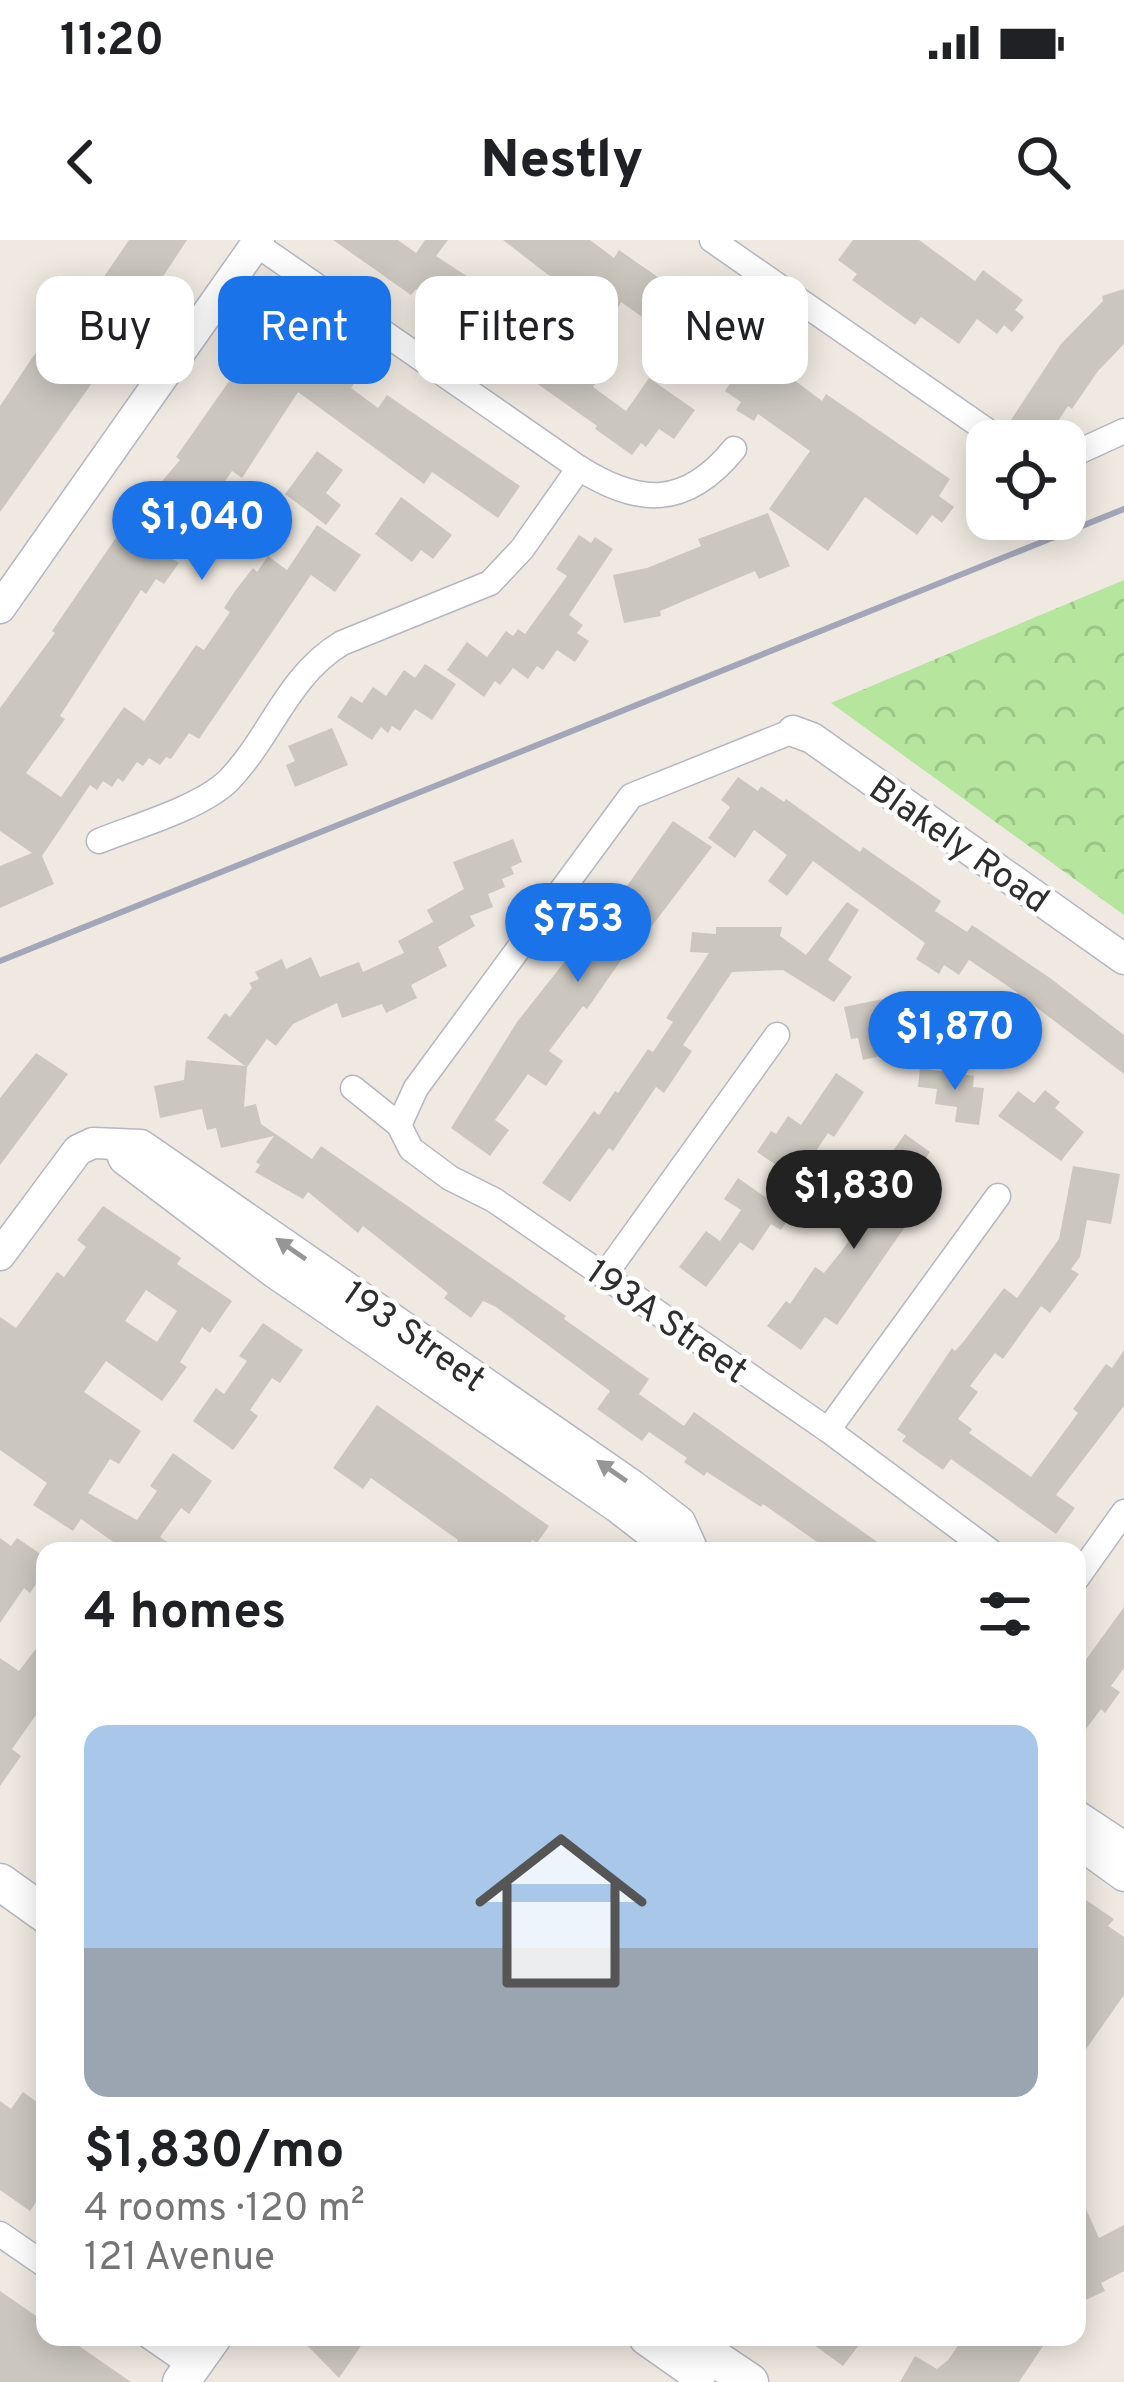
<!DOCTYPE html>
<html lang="en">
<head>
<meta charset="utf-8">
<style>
	:root { --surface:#fff; --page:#f6f6f6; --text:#202124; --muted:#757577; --line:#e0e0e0; --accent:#1a73e8 }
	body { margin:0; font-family:Overpass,sans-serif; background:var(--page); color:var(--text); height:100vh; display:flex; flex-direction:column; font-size:45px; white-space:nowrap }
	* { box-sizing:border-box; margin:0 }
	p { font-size:39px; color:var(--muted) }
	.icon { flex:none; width:66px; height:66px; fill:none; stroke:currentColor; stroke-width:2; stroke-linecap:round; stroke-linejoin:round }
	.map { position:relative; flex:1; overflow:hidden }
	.side { position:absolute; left:36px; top:1302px; width:1050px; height:804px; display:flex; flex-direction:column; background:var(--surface); border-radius:24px; box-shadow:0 6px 30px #0003 }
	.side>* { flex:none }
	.hud { position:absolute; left:36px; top:36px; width:1053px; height:108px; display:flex; gap:24px }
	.buttons { position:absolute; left:966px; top:180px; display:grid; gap:24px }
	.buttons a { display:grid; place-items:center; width:120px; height:120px; border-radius:24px; background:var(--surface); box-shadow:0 6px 30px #0003; font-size:60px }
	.price { position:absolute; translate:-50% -102px; padding:0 27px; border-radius:42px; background:var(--accent); color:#fff; font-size:39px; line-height:78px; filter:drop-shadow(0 3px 6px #0008) }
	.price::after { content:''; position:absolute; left:50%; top:72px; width:36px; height:27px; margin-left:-18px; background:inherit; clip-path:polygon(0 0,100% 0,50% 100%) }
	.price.current { background:#222; color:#fff }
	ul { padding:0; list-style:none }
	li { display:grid; align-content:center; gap:24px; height:636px; padding:0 48px }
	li+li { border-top:3px solid var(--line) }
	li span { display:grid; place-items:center; height:372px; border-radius:24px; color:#555 }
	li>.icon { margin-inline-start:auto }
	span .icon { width:216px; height:216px; fill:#fffc; stroke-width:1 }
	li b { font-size:51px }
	h2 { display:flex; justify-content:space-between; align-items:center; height:144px; padding:0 48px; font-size:51px }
	.chip { padding:0 42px; border-radius:24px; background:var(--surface); box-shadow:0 6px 30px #0003; font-size:42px; line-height:108px }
	.chip.current { background:var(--accent); color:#fff }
	.status { display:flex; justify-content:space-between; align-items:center; height:84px; padding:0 60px; background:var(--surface); direction:ltr }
	.status svg { height:33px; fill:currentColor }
	header { display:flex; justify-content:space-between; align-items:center; height:156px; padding:0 48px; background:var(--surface); font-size:54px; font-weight:800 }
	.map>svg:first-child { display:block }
	.forest { fill:url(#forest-crowns) }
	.building { fill:#cbc7bf; fill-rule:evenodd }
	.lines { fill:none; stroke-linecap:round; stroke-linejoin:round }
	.minor-casing { stroke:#b4b7c1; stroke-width:27 }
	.tertiary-casing { stroke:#b4b7c1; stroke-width:33 }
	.secondary-casing { stroke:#b4b7c1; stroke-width:39 }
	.minor { stroke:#fff; stroke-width:24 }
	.tertiary { stroke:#fff; stroke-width:30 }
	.secondary { stroke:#fff; stroke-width:36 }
	.rail { stroke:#a3a6b8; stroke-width:6 }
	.oneway { fill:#969696 }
	.labels { text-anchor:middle; stroke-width:9; stroke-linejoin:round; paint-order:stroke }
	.street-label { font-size:36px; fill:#2e2e2e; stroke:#fff }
</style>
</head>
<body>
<div class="status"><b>11:20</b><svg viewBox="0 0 49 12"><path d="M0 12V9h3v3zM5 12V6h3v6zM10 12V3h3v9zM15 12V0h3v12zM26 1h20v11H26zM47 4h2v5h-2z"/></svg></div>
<header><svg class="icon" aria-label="back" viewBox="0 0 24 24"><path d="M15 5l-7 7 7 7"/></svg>Nestly<svg class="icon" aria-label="search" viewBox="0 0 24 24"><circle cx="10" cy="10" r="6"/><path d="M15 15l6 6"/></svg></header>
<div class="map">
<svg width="1124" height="2142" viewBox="0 0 1124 2142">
	<defs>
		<pattern id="forest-crowns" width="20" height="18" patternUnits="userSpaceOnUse" patternTransform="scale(3)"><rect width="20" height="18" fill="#b6e59e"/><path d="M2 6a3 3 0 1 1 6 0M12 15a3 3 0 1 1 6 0" fill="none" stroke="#9dc588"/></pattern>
	</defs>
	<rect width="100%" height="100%" fill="#efe9e1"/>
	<!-- forest -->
	<polygon class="forest" points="1124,340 1124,675 831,463"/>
	<!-- building -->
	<g class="building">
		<polygon points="129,0 187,0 102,129 0,272 0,166 32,118 56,89 59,91 90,47 95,50"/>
		<polygon points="333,0 398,0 416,13 425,0 448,0 436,16 468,37 464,42 508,71 511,66 585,118 579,126 598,140 593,147 626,171 649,138 695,170 674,199 659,189 646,207 641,203 632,215 595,189 597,186 484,106 489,98 416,49 411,55"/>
		<polygon points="503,0 590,0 614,18 619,10 745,98 738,109 762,126 770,115 794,132 790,137 822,161 826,154 950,239 939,256 954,267 942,283 932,275 917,295 865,257 828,311 769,269 810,211 758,174 754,181 736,170 741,162 725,151 733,139 664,89 662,91 621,62 617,69 576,42 569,51"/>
		<polygon points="853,0 919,0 975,41 983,30 1023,60 1015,70 1024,77 1012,92 1004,85 997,94 977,79 959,104 921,77 915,85 852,40 857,34 838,20"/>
		<polygon points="1124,49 1124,104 1098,131 1072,169 1068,166 1048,196 1042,192 1036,201 1009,183 1061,104 1103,61 1102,56"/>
		<polygon points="279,70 360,135 351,148 378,168 387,155 520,246 498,278 432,232 424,244 298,152 242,238 232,231 204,271 195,264 161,311 179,323 164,344 156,339 146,354 141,350 60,476 65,479 26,533 61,557 124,467 144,481 196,405 204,410 230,372 224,368 235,351 253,328 257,332 268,316 287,330 317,285 361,315 335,352 311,335 199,499 189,493 171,519 166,517 160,525 149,518 143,526 137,522 123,542 118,538 112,547 103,541 97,550 90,545 42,616 54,644 0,668 0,626 32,613 0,591 0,468 55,393 52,391 124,286 180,220 176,217"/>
		<polygon points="317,211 343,230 326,253 341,265 326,285 285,254"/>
		<polygon points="401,257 452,295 433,319 421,310 412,322 375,294"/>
		<polygon points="768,273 790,326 759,339 755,331 660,371 661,376 624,383 613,335 647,328 701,306 698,299"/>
		<polygon points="579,295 591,303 595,297 613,309 569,375 583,385 577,393 589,401 575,422 557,410 543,430 537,426 528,439 513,428 500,445 495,441 484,457 447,430 467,402 487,417 506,391 513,396 518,389 525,394 567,336 556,329"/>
		<polygon points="425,424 456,444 432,480 415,469 400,491 392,486 388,493 381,487 372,500 337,477 351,456 362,463 373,447 386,456 404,430 415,438"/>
		<polygon points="332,488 348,525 295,547 286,525 295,521 288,506"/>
		<polygon points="738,537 758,551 761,546 784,562 786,559 860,612 863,607 941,661 935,671 967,692 972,685 1050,738 1124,795 1124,834 1032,764 1028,769 1014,758 1018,753 969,720 959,735 944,725 939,734 916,719 925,703 813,621 787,656 768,641 787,615 754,590 735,618 708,598 730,567 721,560"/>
		<polygon points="673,581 712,607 642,699 638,696 587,769 583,766 549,811 563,821 546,846 528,834 495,880 509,890 490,916 451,888 517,782 600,677 603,680"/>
		<polygon points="513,599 522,622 511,627 514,634 502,639 505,647 488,654 493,667 470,676 475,686 438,707 447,726 411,745 417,758 386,773 382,764 342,778 337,763 293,784 276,806 267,799 247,827 244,867 256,864 261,884 312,919 321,906 566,1076 564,1079 649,1139 639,1154 684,1186 694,1172 890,1311 830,1311 763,1264 761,1267 707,1232 704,1236 684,1222 687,1218 649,1192 642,1201 597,1169 610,1151 496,1067 483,1061 471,1078 444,1058 448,1053 363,986 358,993 308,952 303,959 255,932 260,925 256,922 274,896 221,908 216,888 207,890 202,869 160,878 154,846 184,840 186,820 245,826 207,798 225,773 230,777 252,748 249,743 259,739 255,732 282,719 286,729 311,717 320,737 359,722 363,732 404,713 398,701 433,682 427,670 464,649 453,622"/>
		<polygon points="847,662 859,670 828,720 852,737 834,762 783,730 732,732 683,805 692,811 664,853 656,847 613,911 609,908 570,962 542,943 594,871 599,875 615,851 618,853 648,809 653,812 673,782 666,778 709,713 690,712 692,692 716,694 716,687 782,687 780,696 806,715"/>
		<polygon points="883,759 894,813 863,820 858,798 851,799 844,767"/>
		<polygon points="36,813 68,834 0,925 0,858"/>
		<polygon points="920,828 974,836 973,847 984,848 979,885 955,882 957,867 935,864 937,849 918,847"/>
		<polygon points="836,833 864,852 834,897 828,893 808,923 798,917 788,933 757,912 771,891 776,894 788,876 801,885"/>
		<polygon points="1045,850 1060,862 1055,868 1084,892 1061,921 998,876 1018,851 1034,863"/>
		<polygon points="905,894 930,912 890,968 909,981 837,1085 825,1077 801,1110 767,1086 786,1061 790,1064 815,1027 824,1033 840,1013 864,981 855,975 874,948 869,944"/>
		<polygon points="1073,926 1120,934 1111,984 1087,980 1080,1017 1071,1029 1079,1034 1050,1073 1041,1066 1003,1119 995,1113 970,1146 978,1152 958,1179 972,1189 969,1193 1031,1237 1078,1173 1073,1169 1106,1124 1112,1128 1124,1110 1124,1166 1056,1255 1075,1268 1056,1294 951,1219 943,1230 902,1201 906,1196 897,1190 952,1108 955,1111 964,1101 1004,1048 1017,1058 1059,999"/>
		<polygon points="738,938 791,975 781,990 771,984 753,1011 740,1002 706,1047 679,1027 706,991 720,1001 741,970 724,959"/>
		<path d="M103,966L181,1018L177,1024L232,1061L210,1093L202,1087L180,1122L187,1127L162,1161L106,1121L84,1152L141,1191L119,1224L110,1219L88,1253L137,1280L157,1251L150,1246L173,1213L212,1241L189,1274L181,1268L160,1297L180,1311H126L81,1279L73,1291L33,1265L47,1243L0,1210V1077L16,1088L57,1032L64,1037L86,1007L77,1000ZM146,1050L177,1071L157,1102L125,1081Z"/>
		<polygon points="263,1083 303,1110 280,1143 272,1138 250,1170 258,1176 233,1210 193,1181 216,1148 224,1154 247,1121 239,1116"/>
		<polygon points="377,1165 549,1286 537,1303 532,1300 525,1311 451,1311 458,1300 371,1238 363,1249 333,1228"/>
		<polygon points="0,1298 11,1306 17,1298 45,1317 45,1331 30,1353 24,1348 0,1383"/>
		<polygon points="1124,1367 1124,1428 1111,1446 1120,1452 1105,1473 1101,1469 1077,1501 1077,1432"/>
		<polygon points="45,1397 45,1462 12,1509 21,1516 0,1546 0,1418 19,1431"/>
		<polygon points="1077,1654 1114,1679 1108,1686 1124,1697 1124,1755 1077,1822"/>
		<polygon points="23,1852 45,1868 45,1949 30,1971 0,1950 0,1861 11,1869"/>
		<polygon points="1077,1949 1099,1998 1124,1985 1124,2031 1101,2043 1105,2051 1077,2064"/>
		<polygon points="0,2051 45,2082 45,2097 66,2097 131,2142 0,2142"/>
		<polygon points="299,2097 367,2097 339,2138"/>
		<polygon points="803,2097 865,2097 843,2126"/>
		<polygon points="964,2097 1036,2097 1045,2103 1019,2142 900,2142 915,2116 937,2129 948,2120"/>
	</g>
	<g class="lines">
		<!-- minor casing -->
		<g class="minor-casing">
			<g id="minor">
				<polyline points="712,0 1002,201"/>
				<polyline points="256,4 579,228"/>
				<polyline points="1065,218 1124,191"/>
				<path d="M99,601C136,586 200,568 228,541C271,497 287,436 342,403L490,343L522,309L579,228C639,266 686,268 734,209"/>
				<polyline points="353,848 399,885 411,909 450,938 494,960 828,1190 990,1311"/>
				<polyline points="399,885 416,848 631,556 793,491"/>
				<polyline points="604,1036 777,795"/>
				<polyline points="828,1190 998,956"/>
				<polyline points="1077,1338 1124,1272"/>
				<polyline points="0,1994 45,2025"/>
				<polyline points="150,2097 192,2126"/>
			</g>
		</g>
		<!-- tertiary casing -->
		<g class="tertiary-casing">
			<g id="tertiary">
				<polyline points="0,368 259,0"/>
				<polyline points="793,491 812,498 1124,719"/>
				<polyline points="118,905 124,919 275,1033 617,1267 666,1305 691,1311"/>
				<polyline points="0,1015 78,910 93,903 141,905 632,1245 680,1282 693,1311"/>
				<polyline points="1077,1576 1124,1607"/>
				<polyline points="1077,1602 1124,1636"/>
			</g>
		</g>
		<!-- secondary casing -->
		<g class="secondary-casing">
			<g id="secondary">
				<polyline points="0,1642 45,1674"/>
				<polyline points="647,2097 698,2133"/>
				<polyline points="683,2097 750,2142"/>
				<polyline points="181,2142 213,2097"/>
			</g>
		</g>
		<!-- minor -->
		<use href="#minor" class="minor"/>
		<!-- tertiary -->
		<use href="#tertiary" class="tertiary"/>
		<!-- secondary -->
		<use href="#secondary" class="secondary"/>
		<!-- rail -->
		<polyline class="rail" points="0,721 1124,269"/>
	</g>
	<!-- one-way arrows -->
	<defs><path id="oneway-solid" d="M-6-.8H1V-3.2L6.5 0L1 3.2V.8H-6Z" transform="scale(3)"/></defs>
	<g class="oneway">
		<use href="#oneway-solid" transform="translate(291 1009) rotate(-145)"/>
		<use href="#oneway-solid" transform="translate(612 1231) rotate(-145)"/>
	</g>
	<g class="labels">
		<!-- street labels -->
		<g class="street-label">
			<text transform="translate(960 603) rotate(35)" y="13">Blakely Road</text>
			<text transform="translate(668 1080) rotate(35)" y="13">193A Street</text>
			<text transform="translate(415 1095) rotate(35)" y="13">193 Street</text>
		</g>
	</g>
</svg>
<div class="buttons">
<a><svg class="icon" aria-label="locate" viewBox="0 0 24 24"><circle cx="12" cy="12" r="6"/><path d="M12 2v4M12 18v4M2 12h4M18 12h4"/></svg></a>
</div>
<b class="price" style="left:202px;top:343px">$1,040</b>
<b class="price" style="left:578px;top:745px">$753</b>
<b class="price" style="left:955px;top:853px">$1,870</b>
<b class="price current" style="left:854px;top:1012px">$1,830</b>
<div class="hud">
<a class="chip">Buy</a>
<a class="chip current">Rent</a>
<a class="chip">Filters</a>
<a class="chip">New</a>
</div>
<section class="side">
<h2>4 homes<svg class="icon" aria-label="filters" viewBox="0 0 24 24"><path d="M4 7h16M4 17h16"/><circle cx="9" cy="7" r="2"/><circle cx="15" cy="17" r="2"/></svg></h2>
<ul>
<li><span style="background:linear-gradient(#a9c7e8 60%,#9aa5b1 0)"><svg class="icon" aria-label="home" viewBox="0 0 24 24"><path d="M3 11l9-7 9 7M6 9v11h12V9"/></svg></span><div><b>$1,830/mo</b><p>4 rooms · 120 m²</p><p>121 Avenue</p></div></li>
</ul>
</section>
</div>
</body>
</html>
